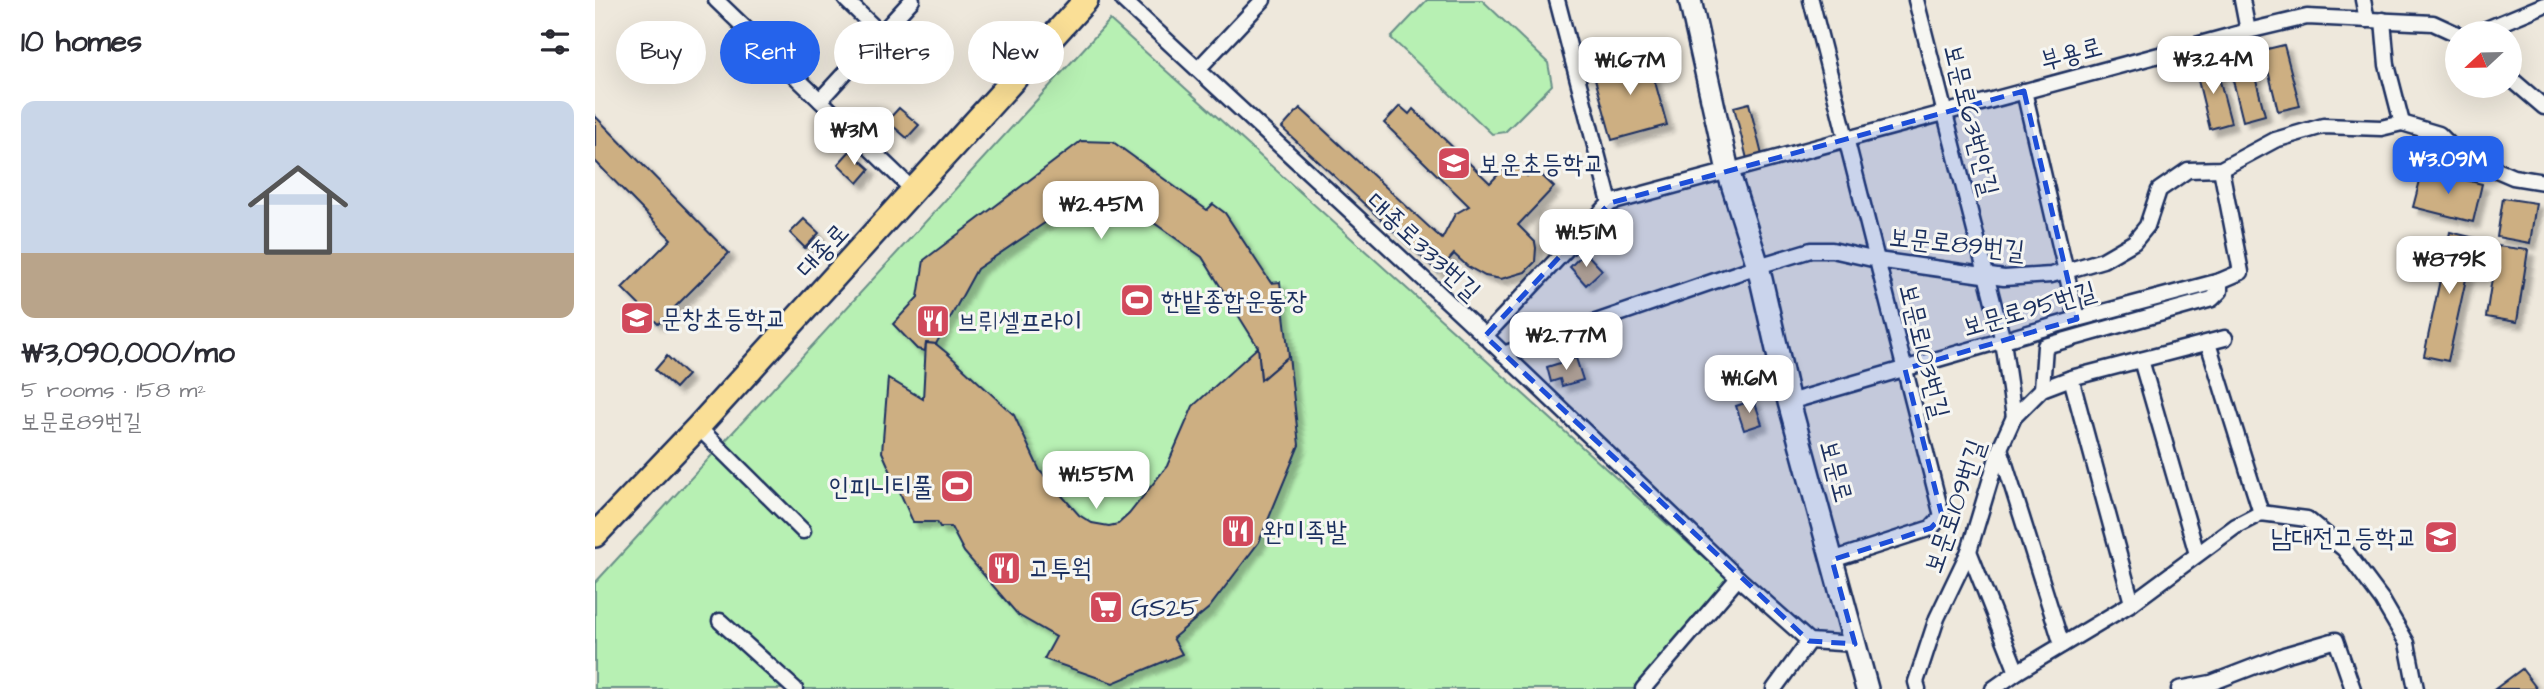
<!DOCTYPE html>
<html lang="en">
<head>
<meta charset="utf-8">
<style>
	:root { --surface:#fff; --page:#f2f2f3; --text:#2b2b33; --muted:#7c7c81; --line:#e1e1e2; --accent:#2563eb }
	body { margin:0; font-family:"Architects Daughter","Poor Story",sans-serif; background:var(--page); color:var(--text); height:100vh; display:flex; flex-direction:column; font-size:26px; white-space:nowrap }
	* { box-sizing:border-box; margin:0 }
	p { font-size:23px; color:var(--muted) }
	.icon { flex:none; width:38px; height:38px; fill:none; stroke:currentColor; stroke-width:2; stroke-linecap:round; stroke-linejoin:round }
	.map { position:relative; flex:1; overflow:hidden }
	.drawer { display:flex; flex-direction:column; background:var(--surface); width:595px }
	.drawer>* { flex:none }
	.hud { position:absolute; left:21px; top:21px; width:665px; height:63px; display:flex; gap:14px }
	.needle { width:46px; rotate:248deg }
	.tools { position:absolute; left:1850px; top:21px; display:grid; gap:14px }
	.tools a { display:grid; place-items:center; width:77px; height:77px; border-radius:50%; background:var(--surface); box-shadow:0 7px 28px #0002; font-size:35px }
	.price { position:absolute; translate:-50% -60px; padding:0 16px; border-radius:14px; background:#fff; color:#222; font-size:23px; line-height:46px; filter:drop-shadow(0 2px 4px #0008) }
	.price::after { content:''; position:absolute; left:50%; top:42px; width:21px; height:16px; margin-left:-10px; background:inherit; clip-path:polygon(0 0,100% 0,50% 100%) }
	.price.selected { background:var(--accent); color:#fff }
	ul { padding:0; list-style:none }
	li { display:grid; align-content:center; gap:14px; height:371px; padding:0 21px }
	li+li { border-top:2px solid var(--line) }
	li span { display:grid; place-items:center; height:217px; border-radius:14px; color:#555 }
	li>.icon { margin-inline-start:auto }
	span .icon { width:126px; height:126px; fill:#fffc; stroke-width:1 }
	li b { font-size:30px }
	h2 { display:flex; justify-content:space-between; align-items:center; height:84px; padding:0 21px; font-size:30px }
	.chip { padding:0 24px; border-radius:32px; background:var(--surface); box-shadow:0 7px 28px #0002; font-size:24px; line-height:63px }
	.chip.selected { background:var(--accent); color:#fff }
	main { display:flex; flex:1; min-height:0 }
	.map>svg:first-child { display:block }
	.green { fill:#b7f0b3; stroke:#699088; stroke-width:2 }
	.building { fill:#cdaf82; stroke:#1b2f5e; stroke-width:2; filter:url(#shadow) }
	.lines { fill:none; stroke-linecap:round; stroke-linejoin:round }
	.minor-casing { stroke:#1b2f5e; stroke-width:19 }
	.secondary-casing { stroke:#1b2f5e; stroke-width:26 }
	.primary-casing { stroke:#1b2f5e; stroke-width:28 }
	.minor { stroke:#f6f6f2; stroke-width:14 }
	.secondary { stroke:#f6f6f2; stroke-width:21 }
	.primary { stroke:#fadf96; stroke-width:23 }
	.marked { fill:#1d4ed8; fill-opacity:0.2; stroke:#1d4ed8; stroke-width:5; stroke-dasharray:14 9; stroke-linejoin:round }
	.labels { text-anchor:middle; stroke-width:6; stroke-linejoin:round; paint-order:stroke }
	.street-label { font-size:26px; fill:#1b2f5e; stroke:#f6f6f2 }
	.poi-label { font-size:26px; fill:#1b2f5e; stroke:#f6f6f2; text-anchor:start }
</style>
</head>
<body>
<main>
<section class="drawer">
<h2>10 homes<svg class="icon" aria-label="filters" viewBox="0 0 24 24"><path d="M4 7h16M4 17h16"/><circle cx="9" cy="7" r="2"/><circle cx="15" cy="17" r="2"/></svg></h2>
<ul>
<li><span style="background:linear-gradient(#c9d6e8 70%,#b9a48a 0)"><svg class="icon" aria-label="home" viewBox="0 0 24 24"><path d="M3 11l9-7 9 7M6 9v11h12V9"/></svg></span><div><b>₩3,090,000/mo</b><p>5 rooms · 158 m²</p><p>보문로89번길</p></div></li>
</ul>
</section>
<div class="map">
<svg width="1949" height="689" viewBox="0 0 1949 689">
	<defs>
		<filter id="shadow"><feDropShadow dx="6" dy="6" stdDeviation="2" flood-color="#0004"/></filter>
	</defs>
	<rect width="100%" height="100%" fill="#eee8dc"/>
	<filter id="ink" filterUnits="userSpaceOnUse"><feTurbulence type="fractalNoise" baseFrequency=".0143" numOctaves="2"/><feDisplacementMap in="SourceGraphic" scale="14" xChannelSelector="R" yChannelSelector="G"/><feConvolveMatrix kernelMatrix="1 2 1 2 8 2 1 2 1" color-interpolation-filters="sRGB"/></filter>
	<g filter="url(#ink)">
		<!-- green -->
		<g class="green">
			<polygon points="832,0 887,0 953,63 957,85 910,132 897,134 796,38"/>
			<polygon points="515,20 1134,580 1040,689 0,689 0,583"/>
		</g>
		<!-- building -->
		<g class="building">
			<polygon points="1689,45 1705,106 1683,111 1668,50"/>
			<polygon points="1052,53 1072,125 1017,140 997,68"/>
			<polygon points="1654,54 1670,115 1648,121 1633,60"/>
			<polygon points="1620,62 1636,123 1615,129 1600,68"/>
			<polygon points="1154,103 1167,155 1152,159 1139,107"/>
			<polygon points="805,106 814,114 818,109 895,183 916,161 932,176 939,168 959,187 923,225 940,242 941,248 940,262 930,272 906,279 890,276 872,266 859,254 843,272 687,128 705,108 847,239 860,214 874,206 789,123"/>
			<polygon points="304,108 324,125 312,138 292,121"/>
			<polygon points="0,116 134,253 63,324 27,288 76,239 0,161"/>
			<polygon points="486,141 518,142 612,210 618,204 630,213 676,283 685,282 694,356 666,380 663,347 607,257 545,213 460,216 382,269 341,344 331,343 330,351 322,349 298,324 323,297 329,260"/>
			<polygon points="255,151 275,169 263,183 243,164"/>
			<polygon points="1828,169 1887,184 1878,222 1818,207"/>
			<polygon points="1908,198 1941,203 1935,243 1902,237"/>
			<polygon points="209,219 224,233 210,248 195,233"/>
			<polygon points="1855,232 1880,238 1853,361 1829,356"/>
			<polygon points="1902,246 1933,250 1922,322 1891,317"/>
			<polygon points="990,252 1007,270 991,285 975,267"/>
			<polygon points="331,343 341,344 352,353 419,415 445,471 484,515 497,523 514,526 523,524 534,514 572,466 598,406 663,347 666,380 694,356 704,445 664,542 614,608 578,638 587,654 518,683 449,659 461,637 423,615 369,552 356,527 345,527 342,522 318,522 287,452 293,378 328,399"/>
			<polygon points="72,356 92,375 80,388 60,370"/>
			<polygon points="981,358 988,380 967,386 965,379 956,382 952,367"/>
			<polygon points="1148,364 1156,389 1138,394 1131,370"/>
			<polygon points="1159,400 1167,424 1149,430 1141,406"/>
			<polygon points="1927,669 1942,689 1900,689"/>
		</g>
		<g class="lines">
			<!-- minor casing -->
			<g class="minor-casing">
				<g id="minor">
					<polyline points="121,0 319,191"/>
					<polyline points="251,0 286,34"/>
					<polyline points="528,0 890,336 1143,578 1214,641 1260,644"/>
					<polyline points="1216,0 1347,516 1336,528 1237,560"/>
					<polyline points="1321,0 1408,341 1419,417"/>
					<polyline points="1647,0 1653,31"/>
					<polyline points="1768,0 1772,20"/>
					<polyline points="1788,20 1792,65 1807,123"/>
					<polyline points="1882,33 1949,5"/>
					<polyline points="603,69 668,0"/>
					<polyline points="1914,77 1949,107"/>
					<polyline points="1429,91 1482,319"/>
					<polyline points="225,100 317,0"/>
					<polyline points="1015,203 1653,31 1712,17 1838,23 1862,34"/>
					<polyline points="890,336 1015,203 962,0"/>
					<polyline points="1613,343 1666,513"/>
					<polyline points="908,354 1163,266 1216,250 1237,250 1282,260 1409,278 1456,275 1471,271 1508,260 1539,242 1552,226 1564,190 1593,170 1626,169 1680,140 1728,126 1786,128 1807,123 1844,134 1860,150 1883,162 1918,177 1949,182"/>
					<polyline points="1546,360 1602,554"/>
					<polyline points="1476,378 1537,603"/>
					<polyline points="1447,389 1450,346 1617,299 1625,291 1625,281"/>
					<polyline points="1194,402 1482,319 1625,281 1646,272 1626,169"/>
					<polyline points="103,427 208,531"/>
					<polyline points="1405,448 1467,645"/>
					<polyline points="1374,551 1422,672"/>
					<polyline points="125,621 200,689"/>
					<polyline points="1048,689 1143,578"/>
					<polyline points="1179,689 1214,641"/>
					<polyline points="1323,689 1321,682 1342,618 1374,551 1405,448 1419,417 1447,389 1476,378 1630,338"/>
					<polyline points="1398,689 1422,672 1537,603 1641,526 1666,513 1712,519 1749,549 1787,600 1812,643 1821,689"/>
					<polyline points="1584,689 1616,683 1689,655 1741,640 1758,689"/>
				</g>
			</g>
			<!-- secondary casing -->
			<g class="secondary-casing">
				<polyline id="secondary" points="1095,0 1133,171 1163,266 1194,402 1272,689"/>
			</g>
			<!-- primary casing -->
			<g class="primary-casing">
				<polyline id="primary" points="0,535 103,427 491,0"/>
			</g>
			<!-- minor -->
			<use href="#minor" class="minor"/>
			<!-- secondary -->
			<use href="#secondary" class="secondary"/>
			<!-- primary -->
			<use href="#primary" class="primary"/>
		</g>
	</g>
	<!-- marked area -->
	<path class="marked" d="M1429,91L1482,319L1310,369L1347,516L1336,528L1237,560L1260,644L1214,641L890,336L1015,203Z"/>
	<!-- icons -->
	<defs>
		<g id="school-square" transform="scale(1.75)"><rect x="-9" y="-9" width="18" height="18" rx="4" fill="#d1495b" stroke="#f6f6f2"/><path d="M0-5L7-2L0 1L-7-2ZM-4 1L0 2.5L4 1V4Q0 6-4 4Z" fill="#fff"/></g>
		<g id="stadium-square" transform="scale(1.75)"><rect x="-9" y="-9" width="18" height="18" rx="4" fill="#d1495b" stroke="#f6f6f2"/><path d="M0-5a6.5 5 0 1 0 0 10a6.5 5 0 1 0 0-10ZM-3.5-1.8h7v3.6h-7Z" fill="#fff"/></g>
		<g id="restaurant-square" transform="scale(1.75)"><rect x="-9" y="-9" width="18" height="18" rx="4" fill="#d1495b" stroke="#f6f6f2"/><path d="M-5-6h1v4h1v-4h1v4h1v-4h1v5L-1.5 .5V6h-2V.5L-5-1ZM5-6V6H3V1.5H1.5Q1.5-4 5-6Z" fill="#fff"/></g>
		<g id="supermarket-square" transform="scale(1.75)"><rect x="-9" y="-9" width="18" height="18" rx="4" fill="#d1495b" stroke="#f6f6f2"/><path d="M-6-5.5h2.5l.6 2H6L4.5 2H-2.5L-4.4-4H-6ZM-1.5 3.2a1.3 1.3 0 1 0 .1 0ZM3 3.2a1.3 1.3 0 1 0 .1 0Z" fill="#fff"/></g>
	</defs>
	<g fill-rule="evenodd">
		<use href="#school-square" x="859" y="163"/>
		<use href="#stadium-square" x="542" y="300"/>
		<use href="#school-square" x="42" y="318"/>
		<use href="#restaurant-square" x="338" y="321"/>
		<use href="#stadium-square" x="362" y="486"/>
		<use href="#restaurant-square" x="643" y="531"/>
		<use href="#school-square" x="1846" y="537"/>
		<use href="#restaurant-square" x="409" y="568"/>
		<use href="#supermarket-square" x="511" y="607"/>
	</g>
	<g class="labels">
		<!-- street labels -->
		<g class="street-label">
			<text transform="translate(1476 53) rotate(-15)" y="9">부용로</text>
			<text transform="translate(1377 120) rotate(76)" y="9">보문로63번안길</text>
			<text transform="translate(1362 243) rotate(6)" y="9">보문로89번길</text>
			<text transform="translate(829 246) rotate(43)" y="9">대종로333번길</text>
			<text transform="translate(227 250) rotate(-47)" y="9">대종로</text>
			<text transform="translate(1434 308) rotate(-16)" y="9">보문로95번길</text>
			<text transform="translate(1330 351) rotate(76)" y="9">보문로103번길</text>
			<text transform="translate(1242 471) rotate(75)" y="9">보문로</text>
			<text transform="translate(1359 506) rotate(-71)" y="9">보문로109번길</text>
		</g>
		<!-- poi labels -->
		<g class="poi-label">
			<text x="884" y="172">보운초등학교</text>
			<text x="566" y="309">한밭종합운동장</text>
			<text x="66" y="327">문창초등학교</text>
			<text x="362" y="330">브뤼셀프라이</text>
			<text x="338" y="495" text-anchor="end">인피니티풀</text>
			<text x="668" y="540">완미족발</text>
			<text x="1822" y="546" text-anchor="end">남대전고등학교</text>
			<text x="434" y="577">고투웍</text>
			<text x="536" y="616">GS25</text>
		</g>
	</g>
</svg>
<div class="tools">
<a><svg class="needle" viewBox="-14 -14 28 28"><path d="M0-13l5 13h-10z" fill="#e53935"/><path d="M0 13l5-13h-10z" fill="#7c7c81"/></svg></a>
</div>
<b class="price" style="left:1618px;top:96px">₩3.24M</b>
<b class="price" style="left:1035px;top:97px">₩1.67M</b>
<b class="price" style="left:259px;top:167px">₩3M</b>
<b class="price selected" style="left:1853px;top:196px">₩3.09M</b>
<b class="price" style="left:506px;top:241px">₩2.45M</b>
<b class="price" style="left:991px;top:269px">₩1.51M</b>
<b class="price" style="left:1854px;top:296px">₩879K</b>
<b class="price" style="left:971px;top:372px">₩2.77M</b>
<b class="price" style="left:1154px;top:415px">₩1.6M</b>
<b class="price" style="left:501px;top:511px">₩1.55M</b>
<div class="hud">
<a class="chip">Buy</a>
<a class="chip selected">Rent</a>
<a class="chip">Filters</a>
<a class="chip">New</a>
</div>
</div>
</main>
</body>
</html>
